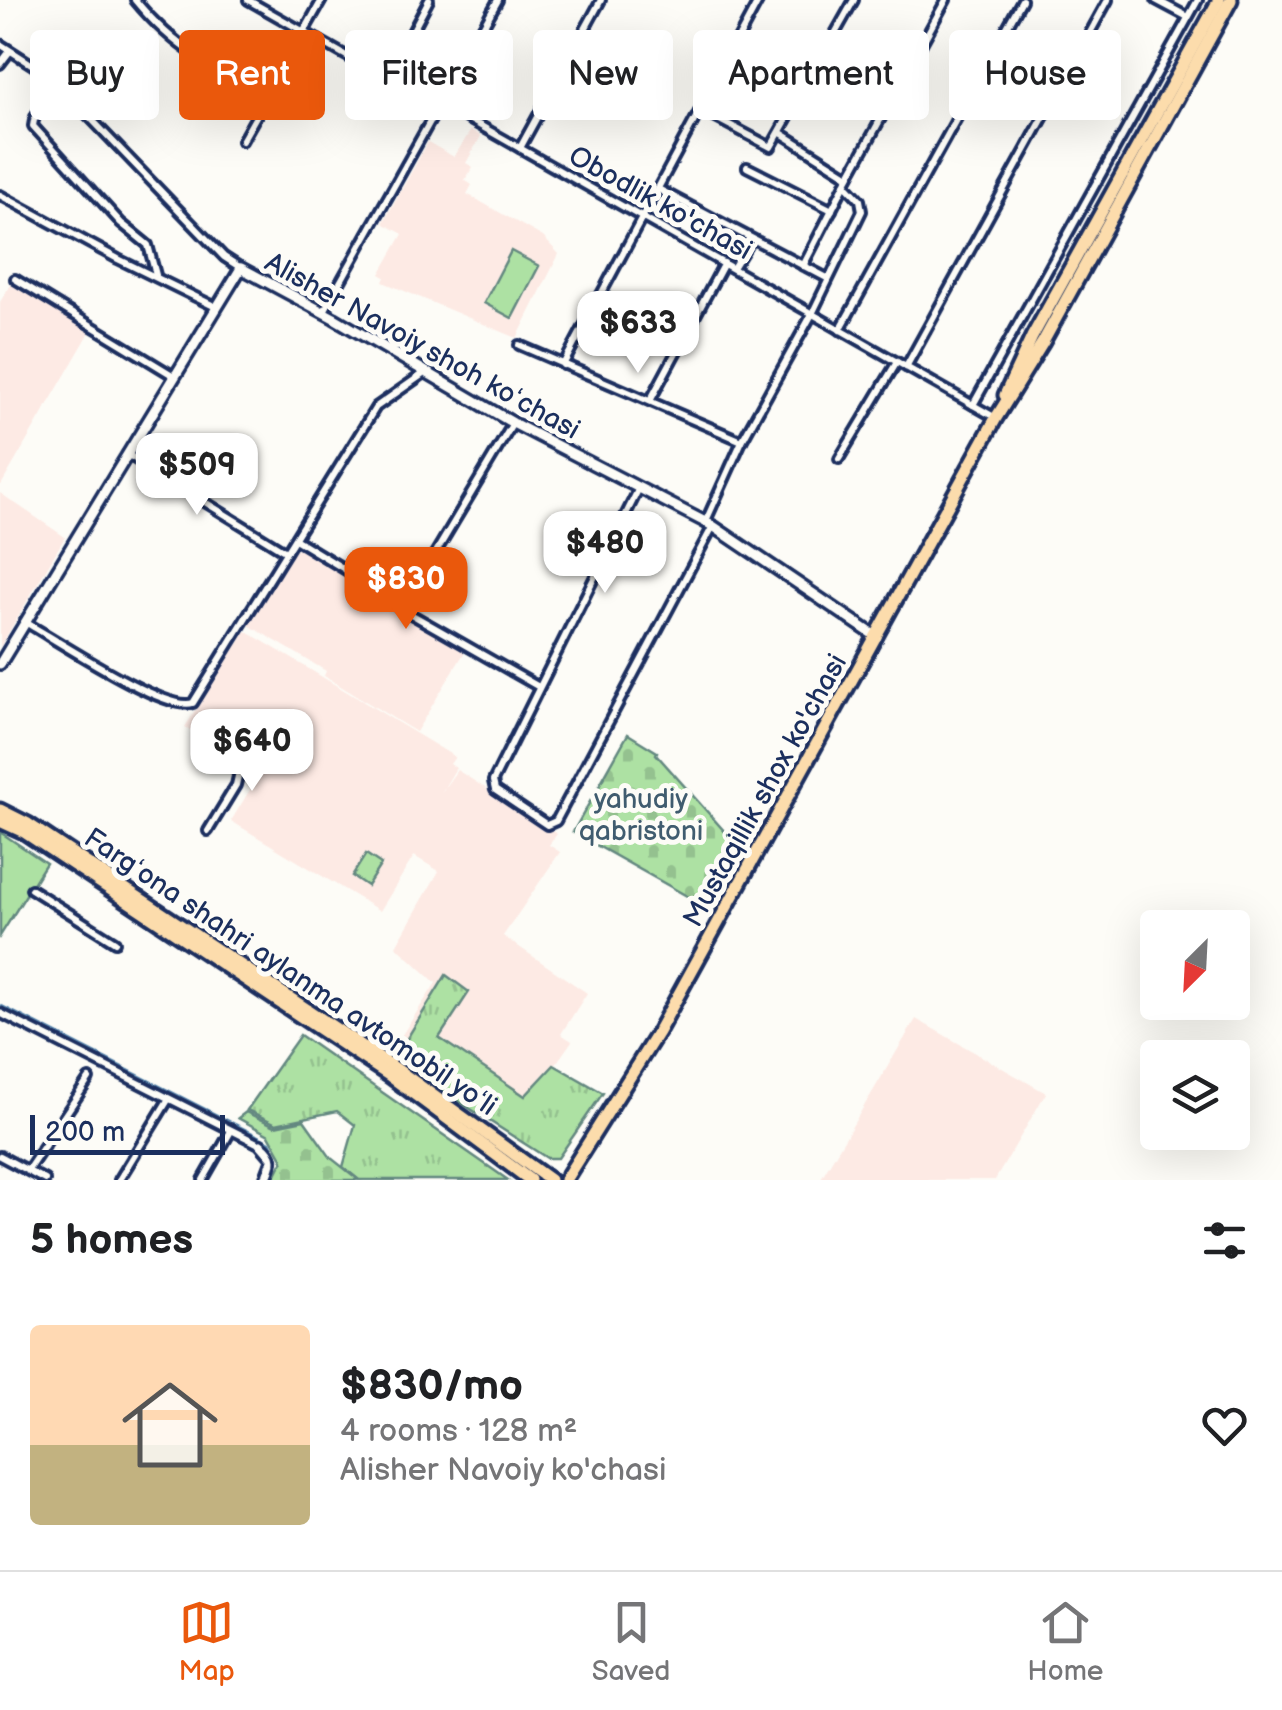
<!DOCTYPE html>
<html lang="en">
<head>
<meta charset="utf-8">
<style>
	:root { --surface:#fff; --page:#f2f2f2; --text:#202124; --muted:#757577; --line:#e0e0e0; --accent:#ea580c }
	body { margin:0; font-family:"Balsamiq Sans",sans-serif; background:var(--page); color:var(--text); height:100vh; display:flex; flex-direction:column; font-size:38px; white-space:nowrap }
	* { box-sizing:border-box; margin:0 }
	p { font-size:32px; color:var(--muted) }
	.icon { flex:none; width:55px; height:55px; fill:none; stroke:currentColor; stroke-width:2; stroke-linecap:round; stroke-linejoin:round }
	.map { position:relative; height:1180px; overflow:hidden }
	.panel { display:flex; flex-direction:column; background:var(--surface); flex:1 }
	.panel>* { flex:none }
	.banner { position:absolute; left:30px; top:30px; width:1222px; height:90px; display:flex; gap:20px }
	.needle { width:65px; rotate:204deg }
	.controls { position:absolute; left:1140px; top:910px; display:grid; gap:20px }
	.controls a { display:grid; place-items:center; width:110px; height:110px; border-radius:10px; background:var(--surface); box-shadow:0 10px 40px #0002; font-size:50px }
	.scale { position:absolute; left:30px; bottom:25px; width:195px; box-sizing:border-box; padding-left:10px; border:5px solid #1b2f5e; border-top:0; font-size:28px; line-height:35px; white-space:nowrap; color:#1b2f5e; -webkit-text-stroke:8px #fdfcf7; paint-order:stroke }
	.price { position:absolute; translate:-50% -85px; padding:0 22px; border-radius:20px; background:#fff; color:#222; font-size:32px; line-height:65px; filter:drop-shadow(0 2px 5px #0008) }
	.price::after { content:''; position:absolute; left:50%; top:60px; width:30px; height:22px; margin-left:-15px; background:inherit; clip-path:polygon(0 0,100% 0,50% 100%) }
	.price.on { background:var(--accent); color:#fff }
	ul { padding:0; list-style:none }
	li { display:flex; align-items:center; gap:30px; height:250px; padding:0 30px }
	li span { display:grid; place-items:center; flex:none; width:280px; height:200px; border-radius:10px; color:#555 }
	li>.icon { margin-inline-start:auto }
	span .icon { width:120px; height:120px; fill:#fffc; stroke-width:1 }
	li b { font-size:42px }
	h2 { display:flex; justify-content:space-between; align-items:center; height:120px; padding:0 30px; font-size:42px }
	.pill { padding:0 35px; border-radius:10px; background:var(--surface); box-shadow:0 10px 40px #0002; font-size:35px; line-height:90px }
	.pill.on { background:var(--accent); color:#fff }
	.tab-bar { display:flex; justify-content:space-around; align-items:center; height:140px; border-top:2px solid var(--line); background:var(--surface); font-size:28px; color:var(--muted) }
	.tab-bar a { display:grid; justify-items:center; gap:5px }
	.tab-bar .on { color:var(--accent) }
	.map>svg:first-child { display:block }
	.built { fill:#fdeae4 }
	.grass { fill:url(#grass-tufts); stroke:#648880; stroke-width:2.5 }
	.cemetery { fill:url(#cemetery-stones); stroke:#648880; stroke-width:2.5 }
	.garden { fill:#ade1a3; stroke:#648880; stroke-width:2.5 }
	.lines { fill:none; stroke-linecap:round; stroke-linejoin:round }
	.stream { stroke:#5c8ab1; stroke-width:2.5 }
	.pedestrian-casing { stroke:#1b2f5e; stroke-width:12 }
	.minor-casing { stroke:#1b2f5e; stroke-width:14 }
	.tertiary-casing { stroke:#1b2f5e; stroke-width:16 }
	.primary-casing { stroke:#1b2f5e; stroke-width:19 }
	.trunk-casing { stroke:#1b2f5e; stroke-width:19 }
	.pedestrian { stroke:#fdfcf7; stroke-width:5 }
	.minor { stroke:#fdfcf7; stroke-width:6 }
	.tertiary { stroke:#fdfcf7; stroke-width:9 }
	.primary { stroke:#fcdcac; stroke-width:11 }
	.trunk { stroke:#fcdcac; stroke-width:11 }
	.labels { text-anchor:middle; stroke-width:10; stroke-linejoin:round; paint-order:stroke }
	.street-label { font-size:28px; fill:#1b2f5e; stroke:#fdfcf7 }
	.park-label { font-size:28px; fill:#405c6f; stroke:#fdfcf7 }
</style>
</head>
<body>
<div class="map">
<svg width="1282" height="1180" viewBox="0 0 1282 1180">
	<defs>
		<pattern id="grass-tufts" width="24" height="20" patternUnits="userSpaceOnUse" patternTransform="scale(2.5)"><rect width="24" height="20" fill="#ade1a3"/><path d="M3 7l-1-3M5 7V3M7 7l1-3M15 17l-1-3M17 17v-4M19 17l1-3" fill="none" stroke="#94c18f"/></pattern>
		<pattern id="cemetery-stones" width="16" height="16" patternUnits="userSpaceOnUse" patternTransform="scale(2.5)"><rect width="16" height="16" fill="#ade1a3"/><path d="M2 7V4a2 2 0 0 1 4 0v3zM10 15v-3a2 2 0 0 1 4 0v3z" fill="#94c18f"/></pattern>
	</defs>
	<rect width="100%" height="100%" fill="#fdfcf7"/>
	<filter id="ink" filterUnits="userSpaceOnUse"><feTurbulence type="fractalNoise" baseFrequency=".01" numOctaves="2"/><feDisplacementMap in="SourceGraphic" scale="20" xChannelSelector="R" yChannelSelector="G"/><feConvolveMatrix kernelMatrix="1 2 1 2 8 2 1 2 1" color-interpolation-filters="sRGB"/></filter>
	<g filter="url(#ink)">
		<!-- built -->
		<g class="built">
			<polygon points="471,130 481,136 466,163 473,167 465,180 472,185 467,194 543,237 559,254 517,338 383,282 385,277 380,274 403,234 383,223 428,142 454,157"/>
			<polygon points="13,280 93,327 0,487 0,302"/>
			<polygon points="0,493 65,537 0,647"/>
			<polygon points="301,548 367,587 370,595 466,650 416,732 324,676 326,671 247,624 289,553"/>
			<polygon points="246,631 455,757 450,764 456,768 441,793 457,770 557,834 549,845 560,852 503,936 587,993 561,1034 572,1041 555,1065 603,1093 573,1139 388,1056 436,983 396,946 439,871 414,856 380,911 231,821 271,755 267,751 291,709 254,768 185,727"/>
			<polygon points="916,1019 1046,1093 995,1180 820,1180"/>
		</g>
		<!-- grass -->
		<g class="grass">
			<polygon points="446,975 469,992 439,1038 525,1096 554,1065 603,1093 558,1158 547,1158 388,1056 393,1048 403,1045"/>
			<polygon points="300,1035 508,1180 359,1180 343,1167 355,1125 337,1111 276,1124 247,1110"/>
		</g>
		<!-- cemetery -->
		<g class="cemetery">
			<polygon points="628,734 657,752 656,754 734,842 727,860 737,864 712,910 573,832"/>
			<polygon points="246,1112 275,1126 304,1120 331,1158 359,1180 273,1180 283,1160 269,1135 238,1118"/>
		</g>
		<!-- garden -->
		<g class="garden">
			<polygon points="511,251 539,266 512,318 484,303"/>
			<polygon points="0,832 46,863 0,936"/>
			<polygon points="366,854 381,864 367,886 352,876"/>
		</g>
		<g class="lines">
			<!-- stream -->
			<polyline class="stream" points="0,1005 270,1142 278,1159 270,1180"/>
			<!-- pedestrian casing -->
			<g class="pedestrian-casing">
				<path id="pedestrian" d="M261,1143C277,1155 275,1163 267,1180"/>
			</g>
			<!-- minor casing -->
			<g class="minor-casing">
				<g id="minor">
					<path d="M135,0C172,45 215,75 273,86"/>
					<polyline points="248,0 387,79 442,104 996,418"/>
					<polyline points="1156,0 1188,17"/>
					<polyline points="0,44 50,76 224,257 241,268"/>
					<polyline points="0,64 10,51"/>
					<polyline points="387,79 429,0"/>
					<path d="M68,95C51,102 35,104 33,126L121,223L148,245L156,275"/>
					<polyline points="701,110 771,147 854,0"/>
					<polyline points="781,133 849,176"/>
					<polyline points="242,141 322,0"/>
					<polyline points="520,148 601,0"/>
					<polyline points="747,167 832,210"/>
					<polyline points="658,189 827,278"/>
					<polyline points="0,195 118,259 216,307"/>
					<polyline points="803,266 845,184"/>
					<polyline points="733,268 751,239"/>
					<polyline points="15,279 174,376"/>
					<polyline points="323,313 498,0"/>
					<polyline points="840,330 1022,0"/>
					<polyline points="519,345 742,441"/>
					<polyline points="563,365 759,0"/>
					<polyline points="906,367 1108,0"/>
					<polyline points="650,401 724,263"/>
					<polyline points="973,405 1198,0"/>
					<polyline points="127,454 286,552"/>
					<polyline points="839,459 897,362"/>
					<polyline points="638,490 493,781 495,790 547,825 556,821 713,526"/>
					<polyline points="705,523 742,441 812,314 862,211 860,200 845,184 946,0"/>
					<polyline points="295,539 377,589 402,609 539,687"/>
					<polyline points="402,609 513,423"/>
					<path d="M25,622C55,639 166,713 193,703L376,407L426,372"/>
					<polyline points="208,831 236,785 239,772 227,764"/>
					<polyline points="31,889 115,942"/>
					<polyline points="0,1013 259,1144 272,1159 264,1180"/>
					<polyline points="0,1156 45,1180"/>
					<polyline points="28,1170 89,1079"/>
					<polyline points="119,1180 168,1100"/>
					<polyline points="203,1180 231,1131"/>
				</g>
			</g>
			<!-- tertiary casing -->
			<g class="tertiary-casing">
				<polyline id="tertiary" points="0,664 241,268 334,318 513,423 713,526 877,637"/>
			</g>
			<!-- primary casing -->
			<g class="primary-casing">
				<g id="primary">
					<polyline points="1005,395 1032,337 1219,0"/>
					<polyline points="565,1180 658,1032 996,418 1043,342 1231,0"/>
				</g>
			</g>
			<!-- trunk casing -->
			<g class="trunk-casing">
				<g id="trunk">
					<polyline points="0,810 28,824 395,1068 550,1180"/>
					<polyline points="0,821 24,832 390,1076 530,1180"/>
				</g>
			</g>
			<!-- pedestrian -->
			<use href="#pedestrian" class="pedestrian"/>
			<!-- minor -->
			<use href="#minor" class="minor"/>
			<!-- tertiary -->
			<use href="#tertiary" class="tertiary"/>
			<!-- primary -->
			<use href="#primary" class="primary"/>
			<!-- trunk -->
			<use href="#trunk" class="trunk"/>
		</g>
	</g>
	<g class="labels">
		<!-- street labels -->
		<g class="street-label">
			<text transform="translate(661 202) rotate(29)" y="10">Obodlik ko'chasi</text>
			<text transform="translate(423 345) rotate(29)" y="10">Alisher Navoiy shoh koʻchasi</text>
			<text transform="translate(764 790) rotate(-61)" y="10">Mustaqillik shox ko'chasi</text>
			<text transform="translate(291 971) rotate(34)" y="10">Fargʻona shahri aylanma avtomobil yoʻli</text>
		</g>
		<!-- park labels -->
		<g class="park-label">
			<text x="641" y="808">yahudiy<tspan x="641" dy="32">qabristoni</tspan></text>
		</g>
	</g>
</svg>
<div class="controls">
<a><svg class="needle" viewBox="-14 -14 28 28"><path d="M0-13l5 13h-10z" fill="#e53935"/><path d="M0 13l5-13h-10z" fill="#757577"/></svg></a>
<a><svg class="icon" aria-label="layers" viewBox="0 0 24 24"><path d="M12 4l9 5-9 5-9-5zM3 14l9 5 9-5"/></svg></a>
</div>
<div class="scale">200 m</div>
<b class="price" style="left:638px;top:376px">$633</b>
<b class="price" style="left:197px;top:518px">$509</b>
<b class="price" style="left:605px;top:596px">$480</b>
<b class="price on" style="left:406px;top:632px">$830</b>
<b class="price" style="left:252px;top:794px">$640</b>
<div class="banner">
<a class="pill">Buy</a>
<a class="pill on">Rent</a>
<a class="pill">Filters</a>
<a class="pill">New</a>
<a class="pill">Apartment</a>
<a class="pill">House</a>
</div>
</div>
<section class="panel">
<h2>5 homes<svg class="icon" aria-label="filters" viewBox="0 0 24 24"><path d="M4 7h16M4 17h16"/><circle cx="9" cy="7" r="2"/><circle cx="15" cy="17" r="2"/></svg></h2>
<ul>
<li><span style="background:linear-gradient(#ffd9b3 60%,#c2b280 0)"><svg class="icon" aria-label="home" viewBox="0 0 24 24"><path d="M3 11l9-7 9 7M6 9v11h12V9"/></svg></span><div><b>$830/mo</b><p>4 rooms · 128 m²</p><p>Alisher Navoiy ko'chasi</p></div><svg class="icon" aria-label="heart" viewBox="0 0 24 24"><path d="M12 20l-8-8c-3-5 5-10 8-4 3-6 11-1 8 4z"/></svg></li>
</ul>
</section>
<nav class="tab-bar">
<a class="on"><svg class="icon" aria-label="map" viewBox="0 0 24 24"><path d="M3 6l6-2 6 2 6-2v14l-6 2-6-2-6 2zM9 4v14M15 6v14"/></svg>Map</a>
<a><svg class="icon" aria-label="saved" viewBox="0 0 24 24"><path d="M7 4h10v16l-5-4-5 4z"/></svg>Saved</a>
<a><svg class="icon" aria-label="home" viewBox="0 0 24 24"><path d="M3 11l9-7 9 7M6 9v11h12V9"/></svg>Home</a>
</nav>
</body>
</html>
